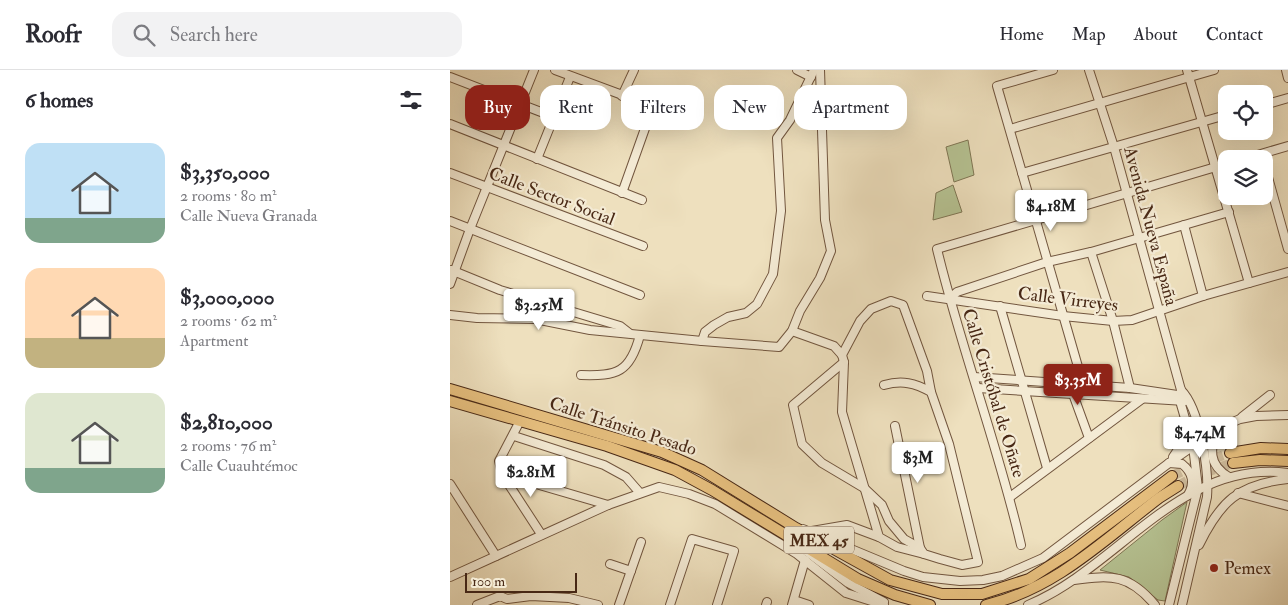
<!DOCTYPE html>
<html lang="en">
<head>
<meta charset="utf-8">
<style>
	:root { --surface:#fff; --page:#f2f2f3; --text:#2b2b33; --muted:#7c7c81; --line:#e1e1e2; --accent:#8f2418 }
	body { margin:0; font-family:"IM FELL Double Pica",serif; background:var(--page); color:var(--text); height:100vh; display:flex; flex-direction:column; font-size:19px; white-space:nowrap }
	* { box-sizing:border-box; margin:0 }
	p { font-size:16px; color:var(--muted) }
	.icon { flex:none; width:28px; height:28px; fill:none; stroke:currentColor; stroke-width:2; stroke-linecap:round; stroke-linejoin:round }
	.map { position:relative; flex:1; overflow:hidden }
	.sheet { display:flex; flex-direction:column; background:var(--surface); width:450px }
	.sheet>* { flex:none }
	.top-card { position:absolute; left:15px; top:15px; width:475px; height:45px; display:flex; gap:10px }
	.controls { position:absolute; left:768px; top:15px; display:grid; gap:10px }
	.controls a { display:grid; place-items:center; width:55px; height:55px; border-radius:10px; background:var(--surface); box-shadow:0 5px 20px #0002; font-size:25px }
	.scale { position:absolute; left:15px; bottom:12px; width:112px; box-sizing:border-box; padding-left:5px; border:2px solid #482815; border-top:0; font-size:14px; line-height:18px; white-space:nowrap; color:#482815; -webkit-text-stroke:4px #f4ebd5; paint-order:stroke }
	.price { position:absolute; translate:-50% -42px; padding:0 11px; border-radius:5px; background:#fff; color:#222; font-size:16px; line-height:32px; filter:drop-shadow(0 1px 2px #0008) }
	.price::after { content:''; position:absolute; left:50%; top:30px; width:15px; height:11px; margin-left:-8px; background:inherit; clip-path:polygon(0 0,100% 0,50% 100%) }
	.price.selected { background:var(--accent); color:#fff }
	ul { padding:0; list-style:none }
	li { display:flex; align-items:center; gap:15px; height:125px; padding:0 25px }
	li span { display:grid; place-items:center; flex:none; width:140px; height:100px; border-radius:15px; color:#555 }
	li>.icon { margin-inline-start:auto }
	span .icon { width:60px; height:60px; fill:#fffc; stroke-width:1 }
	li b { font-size:21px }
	h2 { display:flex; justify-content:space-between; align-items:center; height:60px; padding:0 25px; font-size:21px }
	.pill { padding:0 18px; border-radius:15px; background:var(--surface); box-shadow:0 5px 20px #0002; font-size:18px; line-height:45px }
	.pill.selected { background:var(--accent); color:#fff }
	header { display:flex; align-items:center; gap:30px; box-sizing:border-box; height:70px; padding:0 25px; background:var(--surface); border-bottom:1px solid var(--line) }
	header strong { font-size:24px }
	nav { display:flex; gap:28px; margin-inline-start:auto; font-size:18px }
	.search { width:350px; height:45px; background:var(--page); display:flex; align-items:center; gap:12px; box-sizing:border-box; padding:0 18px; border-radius:15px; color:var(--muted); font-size:19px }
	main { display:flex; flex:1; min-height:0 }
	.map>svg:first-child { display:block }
	.green { fill:#b6c393; stroke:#7f7654 }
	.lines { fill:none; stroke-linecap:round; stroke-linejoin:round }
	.major-tunnel { stroke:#cdbb9c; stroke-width:10; stroke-dasharray:10 5; stroke-linecap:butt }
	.minor-casing { stroke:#72563f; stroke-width:10 }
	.major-casing { stroke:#482815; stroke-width:12 }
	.minor { stroke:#f4ebd5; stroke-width:8 }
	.major { stroke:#e7c07f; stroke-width:10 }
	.poi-dot { fill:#8f2418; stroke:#f4ebd5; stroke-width:2 }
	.labels { text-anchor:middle; stroke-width:4.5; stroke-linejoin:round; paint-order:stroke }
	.shield { fill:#f4ebd5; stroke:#7c624f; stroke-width:1 }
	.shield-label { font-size:16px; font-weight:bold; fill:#482815 }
	.street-label { font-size:18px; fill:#482815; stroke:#f4ebd5 }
	.poi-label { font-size:18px; fill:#482815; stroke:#f4ebd5; text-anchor:start }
</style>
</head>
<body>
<header>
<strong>Roofr</strong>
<div class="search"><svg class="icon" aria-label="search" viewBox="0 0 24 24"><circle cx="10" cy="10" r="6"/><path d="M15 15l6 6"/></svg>Search here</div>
<nav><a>Home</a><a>Map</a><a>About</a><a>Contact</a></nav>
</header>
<main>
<section class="sheet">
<h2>6 homes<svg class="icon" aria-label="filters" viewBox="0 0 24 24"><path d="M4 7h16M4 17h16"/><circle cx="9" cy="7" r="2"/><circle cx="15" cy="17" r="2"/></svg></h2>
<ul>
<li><span style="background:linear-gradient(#bfe0f5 75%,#7fa58c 0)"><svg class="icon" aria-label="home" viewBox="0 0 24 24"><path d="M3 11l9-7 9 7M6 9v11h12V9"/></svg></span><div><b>$3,350,000</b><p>2 rooms · 80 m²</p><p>Calle Nueva Granada</p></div></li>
<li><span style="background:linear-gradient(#ffd9b3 70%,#c2b280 0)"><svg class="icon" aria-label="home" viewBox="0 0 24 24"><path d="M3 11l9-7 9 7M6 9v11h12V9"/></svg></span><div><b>$3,000,000</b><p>2 rooms · 62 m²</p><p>Apartment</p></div></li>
<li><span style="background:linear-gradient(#dfe7d0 75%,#7fa58c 0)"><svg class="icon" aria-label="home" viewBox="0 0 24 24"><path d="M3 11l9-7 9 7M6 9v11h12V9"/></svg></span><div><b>$2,810,000</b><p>2 rooms · 76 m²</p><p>Calle Cuauhtémoc</p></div></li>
</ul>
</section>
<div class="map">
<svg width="838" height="535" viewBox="0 0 838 535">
	<rect width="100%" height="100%" fill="#eee0be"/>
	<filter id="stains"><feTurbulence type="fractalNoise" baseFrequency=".004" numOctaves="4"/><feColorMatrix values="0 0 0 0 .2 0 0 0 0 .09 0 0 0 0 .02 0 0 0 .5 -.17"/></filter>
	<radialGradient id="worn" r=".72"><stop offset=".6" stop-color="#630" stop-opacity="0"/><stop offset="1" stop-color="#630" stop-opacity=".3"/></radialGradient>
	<!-- green -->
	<g class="green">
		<polygon points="518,70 524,105 504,112 496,77"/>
		<polygon points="503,115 512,142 483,150 486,123"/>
		<polygon points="737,432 715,531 708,530 679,507 650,500 712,450"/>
	</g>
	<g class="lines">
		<!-- major-tunnel -->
		<g class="major-tunnel">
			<polyline points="722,406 750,393 780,383"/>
			<polyline points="728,416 750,404 783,393"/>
		</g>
		<!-- minor casing -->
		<g class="minor-casing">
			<g id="minor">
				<polyline points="105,0 237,49"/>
				<polyline points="347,0 361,7"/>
				<polyline points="603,0 547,16 633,314"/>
				<path d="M639,0L664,77L731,320C750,339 759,400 757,427L732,535"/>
				<polyline points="737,0 799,213"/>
				<polyline points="836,0 838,8"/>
				<polyline points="0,7 104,47"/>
				<polyline points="172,26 184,0"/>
				<polyline points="814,35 838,28"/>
				<polyline points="0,54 192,130"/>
				<polyline points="560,59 764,0"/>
				<polyline points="87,89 120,7"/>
				<polyline points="794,89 838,76"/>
				<polyline points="814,93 838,179"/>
				<polyline points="0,103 193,176"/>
				<polyline points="572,103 776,45"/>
				<polyline points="172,123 203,36"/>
				<polyline points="0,151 190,225"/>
				<polyline points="734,155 753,226"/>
				<polyline points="641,182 663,251 680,318"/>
				<polyline points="1,200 50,220 170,256 179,263"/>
				<polyline points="0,214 20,159 84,0"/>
				<polyline points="477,226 613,246 663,251 682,250 753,226 838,202"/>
				<polyline points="499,229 507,222 597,192 641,182 779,142"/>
				<polyline points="550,236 597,398"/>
				<polyline points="0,245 27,248 85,249 140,260 252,271 255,262 264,255 278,247 296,243 307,234 323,204 331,141 327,68 340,50 364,0"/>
				<polyline points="342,261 384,276 392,285"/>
				<polyline points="252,271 329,277 342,261 350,241 370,208 381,181 375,150 370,0"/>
				<path d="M394,292L343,335L352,374L372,393L414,418L432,435L439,451L454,469L470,478L474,484L490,489L512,495L528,492L499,374L481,322C465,313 452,310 434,315"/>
				<path d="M131,305C167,306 180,303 190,265"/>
				<polyline points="524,307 680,318 734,326"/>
				<polyline points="528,318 735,331"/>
				<polyline points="623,324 639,368"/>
				<polyline points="792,347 820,325"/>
				<polyline points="70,351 49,391 52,404 91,464"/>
				<polyline points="445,356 470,478"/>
				<path d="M747,356L769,358C759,378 758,395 779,407"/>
				<polyline points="64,366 154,395 176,407 190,423"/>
				<polyline points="723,387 733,372 738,358"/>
				<path d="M719,393L732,394C743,403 745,413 738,425"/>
				<polyline points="52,404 158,435"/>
				<polyline points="0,414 46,486"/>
				<polyline points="788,423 838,436"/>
				<polyline points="560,427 692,329"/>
				<polyline points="353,459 454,501 473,507 510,511 533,510 552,506 593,488 719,393 769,358 790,349 806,346 838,345"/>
				<polyline points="362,461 397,455 429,467"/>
				<path d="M571,475C548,375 511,279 487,179L776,94"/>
				<path d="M749,475C770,432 788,414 838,409"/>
				<polyline points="356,481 398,513 434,532"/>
				<polyline points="474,484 447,477 429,467 392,342 394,292 392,285 410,251 421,239 441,231 453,235 477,301 481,322"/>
				<polyline points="160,494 181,501"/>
				<polyline points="0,507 158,435 209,417 239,424 265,434 347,484 396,523 434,535"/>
				<path d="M624,510C662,505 679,504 705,535"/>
				<polyline points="344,530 359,535"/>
				<polyline points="27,535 50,526 57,529 81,526 119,528 148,535"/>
				<polyline points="169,535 191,472"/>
				<polyline points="220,535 242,469 284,481 267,535"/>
				<polyline points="316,535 317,532"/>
				<polyline points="342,535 355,490"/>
				<path d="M578,535C668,498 730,389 838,403"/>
				<polyline points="719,535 748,418 743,376 730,331 731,320"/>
			</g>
		</g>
		<!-- major casing -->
		<g class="major-casing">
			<g id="major">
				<polyline points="0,319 212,382 252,400 346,458 440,510 492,524 532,524 579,509 620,483 722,406"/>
				<polyline points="0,331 157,376 225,400 262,420 408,509 445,525 480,535"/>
				<polyline points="780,383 811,378 838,379"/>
				<polyline points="783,393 810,390 838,391"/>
				<path d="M536,535C605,519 654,470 709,428L728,416"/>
			</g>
		</g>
		<!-- minor -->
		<use href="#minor" class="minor"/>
		<!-- major -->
		<use href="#major" class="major"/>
	</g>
	<!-- markers -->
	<circle class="poi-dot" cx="764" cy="498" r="5"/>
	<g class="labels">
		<!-- shield labels -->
		<rect class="shield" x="334" y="456.5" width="70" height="27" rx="4"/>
		<g class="shield-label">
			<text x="369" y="476">MEX 45</text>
		</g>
		<!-- street labels -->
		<g class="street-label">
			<text transform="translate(102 126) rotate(21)" y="6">Calle Sector Social</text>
			<text transform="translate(701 156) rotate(75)" y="6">Avenida Nueva España</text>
			<text transform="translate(618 229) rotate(7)" y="6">Calle Virreyes</text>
			<text transform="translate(544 323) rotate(73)" y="6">Calle Cristóbal de Oñate</text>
			<text transform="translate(173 356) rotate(18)" y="6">Calle Tránsito Pesado</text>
		</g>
		<!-- poi labels -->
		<g class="poi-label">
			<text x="774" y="504">Pemex</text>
		</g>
	</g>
	<rect width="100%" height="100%" filter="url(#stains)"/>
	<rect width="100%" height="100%" fill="url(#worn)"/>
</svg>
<div class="controls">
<a><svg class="icon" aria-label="locate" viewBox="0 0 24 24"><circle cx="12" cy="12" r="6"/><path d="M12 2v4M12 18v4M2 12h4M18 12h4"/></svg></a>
<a><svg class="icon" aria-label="layers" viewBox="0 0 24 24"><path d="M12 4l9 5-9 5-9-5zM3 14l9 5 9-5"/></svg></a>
</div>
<div class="scale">100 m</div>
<b class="price" style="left:601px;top:162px">$4.18M</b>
<b class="price" style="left:89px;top:261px">$3.25M</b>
<b class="price selected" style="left:628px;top:336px">$3.35M</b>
<b class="price" style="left:750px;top:389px">$4.74M</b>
<b class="price" style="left:468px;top:414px">$3M</b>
<b class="price" style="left:81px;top:428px">$2.81M</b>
<div class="top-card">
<a class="pill selected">Buy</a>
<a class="pill">Rent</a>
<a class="pill">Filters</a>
<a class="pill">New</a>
<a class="pill">Apartment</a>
</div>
</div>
</main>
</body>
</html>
